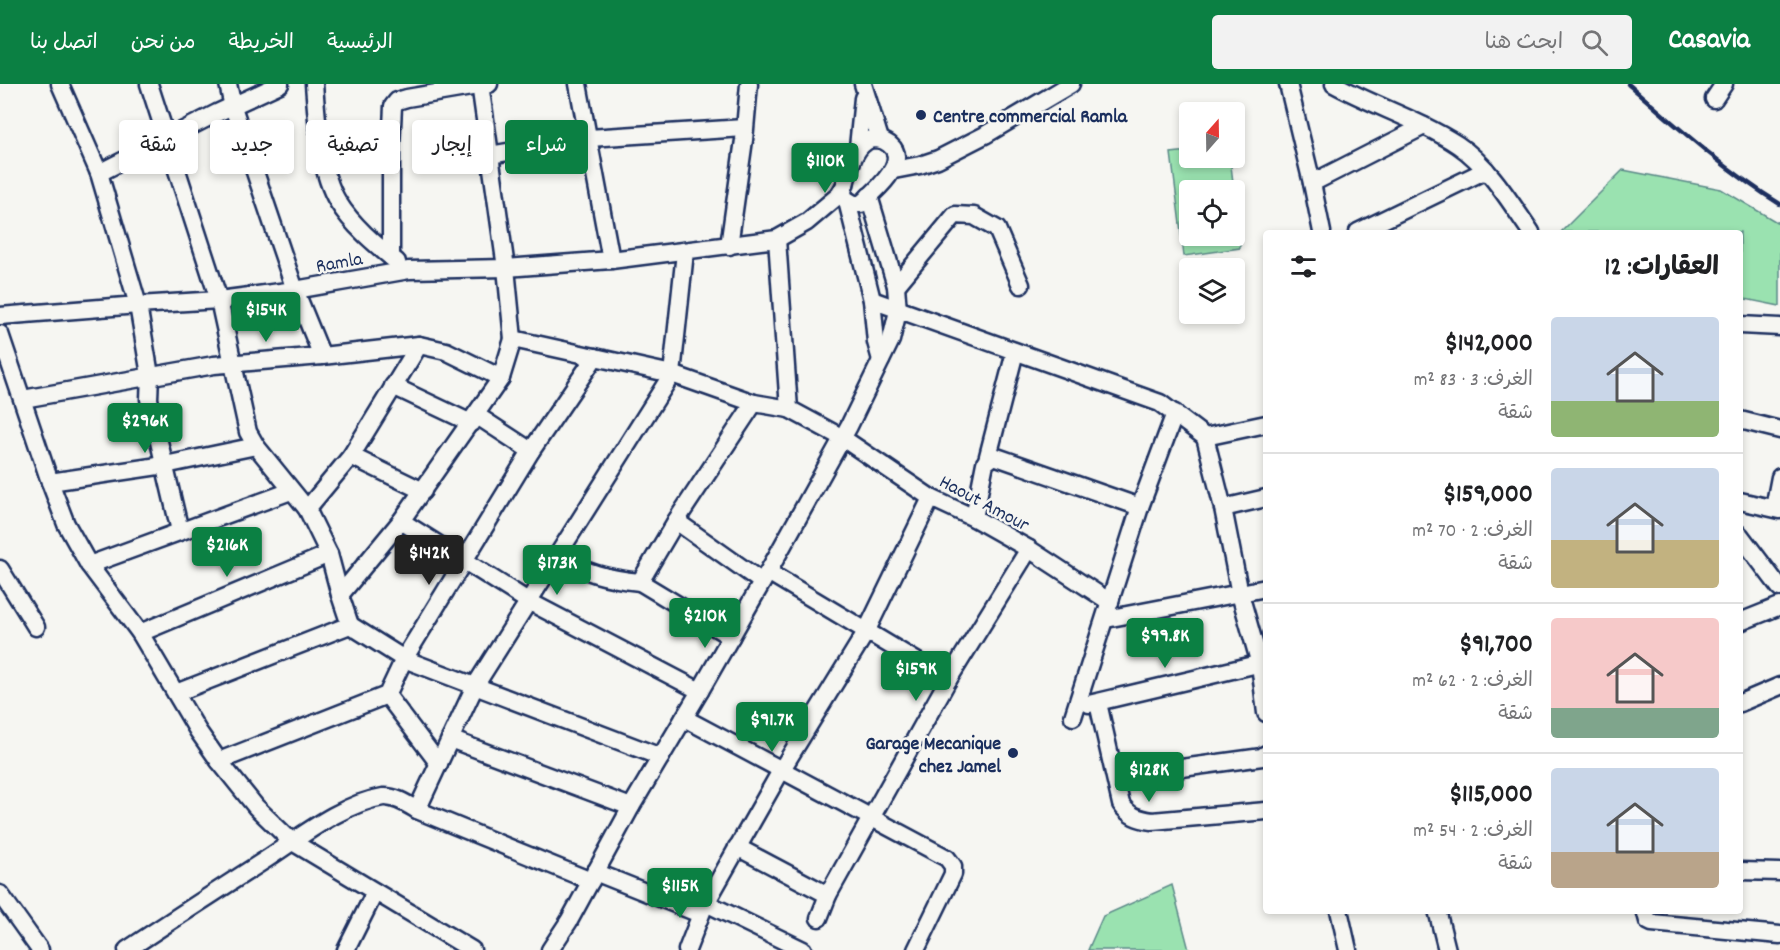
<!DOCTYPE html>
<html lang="ar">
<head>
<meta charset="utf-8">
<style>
	:root { --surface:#fff; --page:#f2f2f2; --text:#202124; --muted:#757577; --line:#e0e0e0; --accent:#0b8043 }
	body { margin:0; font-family:Dekko,"Playpen Sans Arabic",sans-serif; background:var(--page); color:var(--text); direction:rtl; height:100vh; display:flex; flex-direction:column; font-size:22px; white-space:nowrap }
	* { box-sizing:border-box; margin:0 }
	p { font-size:20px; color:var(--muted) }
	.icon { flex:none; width:33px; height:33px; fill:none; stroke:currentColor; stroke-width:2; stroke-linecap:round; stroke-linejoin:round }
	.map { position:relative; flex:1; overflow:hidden; direction:ltr }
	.details { position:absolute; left:1263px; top:146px; width:480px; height:684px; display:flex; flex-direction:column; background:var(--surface); border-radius:6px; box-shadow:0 3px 9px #0003; direction:rtl }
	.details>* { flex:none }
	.top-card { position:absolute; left:18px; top:36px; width:570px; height:54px; direction:rtl; display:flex; gap:12px }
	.needle { width:39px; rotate:20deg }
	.buttons { position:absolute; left:1179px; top:18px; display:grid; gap:12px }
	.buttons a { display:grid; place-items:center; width:66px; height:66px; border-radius:6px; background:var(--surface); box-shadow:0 3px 9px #0003; font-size:30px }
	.price { position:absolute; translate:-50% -51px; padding:0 14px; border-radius:6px; background:var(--accent); color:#fff; font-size:20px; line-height:39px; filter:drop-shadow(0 2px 3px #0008) }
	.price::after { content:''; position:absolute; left:50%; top:36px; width:18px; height:14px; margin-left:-9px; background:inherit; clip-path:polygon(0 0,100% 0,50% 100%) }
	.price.selected { background:#222; color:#fff }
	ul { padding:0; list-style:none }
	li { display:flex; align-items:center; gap:18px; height:150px; padding:0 24px }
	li+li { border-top:2px solid var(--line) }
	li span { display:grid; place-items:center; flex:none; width:168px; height:120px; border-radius:6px; color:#555 }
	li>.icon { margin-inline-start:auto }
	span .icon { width:72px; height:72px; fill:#fffc; stroke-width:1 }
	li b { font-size:26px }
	h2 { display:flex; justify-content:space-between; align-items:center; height:72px; padding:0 24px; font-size:26px }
	.pill { padding:0 21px; border-radius:6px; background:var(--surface); box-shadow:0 3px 9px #0003; font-size:21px; line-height:54px }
	.pill.selected { background:var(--accent); color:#fff }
	header { display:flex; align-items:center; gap:36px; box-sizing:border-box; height:84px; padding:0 30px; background:var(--accent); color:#fff }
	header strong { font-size:28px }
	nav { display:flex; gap:33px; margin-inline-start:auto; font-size:21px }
	.search { width:420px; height:54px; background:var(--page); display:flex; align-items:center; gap:15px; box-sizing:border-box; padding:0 21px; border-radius:6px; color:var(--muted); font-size:22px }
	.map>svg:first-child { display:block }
	.green { fill:#9ae2b0; stroke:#5a8887; stroke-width:1.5 }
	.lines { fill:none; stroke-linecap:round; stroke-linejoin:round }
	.minor-casing { stroke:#1b2f5e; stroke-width:21 }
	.minor { stroke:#f6f6f2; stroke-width:16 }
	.rail { stroke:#1b2f5e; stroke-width:4.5 }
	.poi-dot { fill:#1b2f5e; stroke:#f6f6f2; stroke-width:2 }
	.labels { text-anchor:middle; stroke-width:5; stroke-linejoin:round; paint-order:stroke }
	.poi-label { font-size:20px; font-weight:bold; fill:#1b2f5e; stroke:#f6f6f2; text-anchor:start }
	.street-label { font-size:20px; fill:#1b2f5e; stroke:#f6f6f2 }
</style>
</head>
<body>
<header>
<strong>Casavia</strong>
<div class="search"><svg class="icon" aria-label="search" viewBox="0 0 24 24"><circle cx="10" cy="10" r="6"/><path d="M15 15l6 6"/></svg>ابحث هنا</div>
<nav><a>الرئيسية</a><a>الخريطة</a><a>من نحن</a><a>اتصل بنا</a></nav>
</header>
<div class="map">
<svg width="1780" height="866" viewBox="0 0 1780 866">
	<rect width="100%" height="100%" fill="#f6f6f2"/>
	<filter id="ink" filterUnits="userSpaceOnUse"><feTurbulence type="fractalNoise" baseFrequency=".0167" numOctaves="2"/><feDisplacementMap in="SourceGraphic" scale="12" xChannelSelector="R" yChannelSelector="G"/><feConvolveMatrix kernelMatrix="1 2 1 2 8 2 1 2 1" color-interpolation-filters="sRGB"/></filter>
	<g filter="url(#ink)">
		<!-- green -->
		<g class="green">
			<polygon points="1189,67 1190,74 1230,74 1234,106 1190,106 1190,152 1234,152 1235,114 1240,164 1184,172 1171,69"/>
			<polygon points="1623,86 1721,105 1780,140 1780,222 1740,214 1740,148 1561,148"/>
			<polygon points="1172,801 1189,866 1088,866 1103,832"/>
		</g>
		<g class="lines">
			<!-- minor casing -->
			<g class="minor-casing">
				<g id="minor">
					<polyline points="60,0 99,89 217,29 280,0"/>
					<polyline points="149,0 219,216 248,348 256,362 307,425 329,470 340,511"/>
					<polyline points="228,0 233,23 295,206 322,272"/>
					<path d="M314,0C317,36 319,87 338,118C352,141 376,161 397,178"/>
					<polyline points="480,0 506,184 513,255"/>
					<polyline points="578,0 611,176"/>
					<polyline points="863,0 880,55"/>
					<polyline points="1288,0 1312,99 1322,148"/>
					<path d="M1334,0C1374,22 1420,36 1458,61C1489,82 1510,118 1531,148"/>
					<polyline points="1714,15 1724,0"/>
					<path d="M872,55C881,55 887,57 893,64C906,82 873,109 861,120H854L844,114L843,107C849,89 852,61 872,55Z"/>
					<polyline points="858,63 863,14"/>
					<polyline points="490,71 589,54 744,44"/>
					<polyline points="894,86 920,81 938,75 985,51 1071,0"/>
					<polyline points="1312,99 1424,42"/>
					<polyline points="847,117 872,216 876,258 881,276"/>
					<polyline points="1358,148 1486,86"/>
					<polyline points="777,155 789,325 841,353 931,414 974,434 1029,465 1110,518"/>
					<polyline points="729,162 744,56 749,0"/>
					<polyline points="391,173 391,64 393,22 397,17 407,14 489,0"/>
					<polyline points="896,202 955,131 974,132 997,145 1021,201"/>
					<polyline points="872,216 1160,319 1205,353 1266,340"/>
					<polyline points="0,232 138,221 99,89"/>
					<polyline points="1740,241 1780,243"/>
					<polyline points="0,250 50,398 66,440 89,481 140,549 198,647 219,677 256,723 291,757 472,866"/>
					<polyline points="393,302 471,339"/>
					<polyline points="23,315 214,281 322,272 419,261 446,267 501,294"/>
					<polyline points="754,319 676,437 762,498"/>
					<polyline points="476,331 531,367"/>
					<polyline points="1740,336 1780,346"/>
					<polyline points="1205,353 1223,424 1240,510 1260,580 1266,629"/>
					<polyline points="351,372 423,407"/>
					<polyline points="987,376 1015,268"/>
					<polyline points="50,398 165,381 256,362"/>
					<polyline points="1740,417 1780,426"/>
					<polyline points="1223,424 1266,414"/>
					<polyline points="1774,424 1780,393"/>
					<polyline points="307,425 351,372 419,261"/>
					<polyline points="974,434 985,379 994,372 1140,423 1175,329"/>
					<polyline points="401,437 528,517 700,607"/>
					<polyline points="676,437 640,498 731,553"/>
					<polyline points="180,447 149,315 150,291 138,221 219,216 295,206 409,186 506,184 611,176 777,155 807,138 839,111 845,101"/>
					<polyline points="1740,451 1780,504"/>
					<path d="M557,471C583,489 609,495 640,498"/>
					<polyline points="89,481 291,407"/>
					<polyline points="0,485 36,543"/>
					<polyline points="768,488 948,596 828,811 819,834"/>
					<polyline points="1106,535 1266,504"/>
					<polyline points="1740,538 1780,522"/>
					<polyline points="350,541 404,575 661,673"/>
					<polyline points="140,549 329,470"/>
					<polyline points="948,596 1029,465"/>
					<polyline points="176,609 350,541 340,511 401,437 501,294 513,255 672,290 754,319 789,325"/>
					<polyline points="387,611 439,680"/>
					<path d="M1098,619L1121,720C1129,732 1138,735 1152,737L1266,727"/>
					<polyline points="1740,619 1780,602"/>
					<polyline points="1089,620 1266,578"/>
					<polyline points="1073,633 1140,423"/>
					<polyline points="684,634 947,774 953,782 953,790 916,866"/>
					<polyline points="450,655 631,723"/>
					<polyline points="219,677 387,611 404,575 531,367 595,273"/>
					<polyline points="1116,693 1262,673 1266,670"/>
					<polyline points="417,726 591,797"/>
					<polyline points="737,763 828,811"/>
					<polyline points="1740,787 1780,788"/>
					<polyline points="595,788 700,830"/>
					<polyline points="0,810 40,866"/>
					<polyline points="1339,826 1348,866"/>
					<polyline points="1437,826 1447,866"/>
					<polyline points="1645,826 1648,837 1652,839 1780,851"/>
					<path d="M127,866C172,836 217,807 262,778C298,755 340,720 383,713C395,712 407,720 417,726L475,602L672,290L685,168"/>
					<polyline points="346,866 375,808"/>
					<polyline points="550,866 569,837 631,723 700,607 768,488 849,342 891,256 898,227 896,202 869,112"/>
					<polyline points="687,866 705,820"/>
					<polyline points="803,866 706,819 782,685 866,548 931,414"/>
				</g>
			</g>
			<!-- minor -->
			<use href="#minor" class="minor"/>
			<!-- rail -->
			<path class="rail" d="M1628,0C1676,42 1725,86 1780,120"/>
		</g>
	</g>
	<!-- markers -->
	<g class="poi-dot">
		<circle cx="921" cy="31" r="6"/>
		<circle cx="1013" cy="669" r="6"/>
	</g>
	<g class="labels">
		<!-- poi labels -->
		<g class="poi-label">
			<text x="933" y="38">Centre commercial Ramla</text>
			<text x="1001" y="665" text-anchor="end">Garage Mecanique<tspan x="1001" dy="23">chez Jamel</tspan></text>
		</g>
		<!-- street labels -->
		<g class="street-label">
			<text transform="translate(339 177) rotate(-10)" y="7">Ramla</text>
			<text transform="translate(985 418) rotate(28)" y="7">Haout Amour</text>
		</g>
	</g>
</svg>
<div class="buttons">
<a><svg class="needle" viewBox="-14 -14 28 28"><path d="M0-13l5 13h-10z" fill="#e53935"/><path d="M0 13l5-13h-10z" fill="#757577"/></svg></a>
<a><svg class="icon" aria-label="locate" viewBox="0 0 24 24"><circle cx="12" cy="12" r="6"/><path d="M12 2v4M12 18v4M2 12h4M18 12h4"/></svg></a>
<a><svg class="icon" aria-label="layers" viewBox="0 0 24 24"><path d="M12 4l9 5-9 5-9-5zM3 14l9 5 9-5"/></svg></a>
</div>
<b class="price" style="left:825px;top:110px">$110K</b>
<b class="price" style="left:266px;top:259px">$154K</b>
<b class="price" style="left:145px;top:370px">$296K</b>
<b class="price" style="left:227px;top:494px">$216K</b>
<b class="price selected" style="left:429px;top:502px">$142K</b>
<b class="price" style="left:557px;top:512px">$173K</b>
<b class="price" style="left:705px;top:565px">$210K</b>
<b class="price" style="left:1165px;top:585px">$99.8K</b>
<b class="price" style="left:916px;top:618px">$159K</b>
<b class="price" style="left:772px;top:669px">$91.7K</b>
<b class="price" style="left:1149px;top:719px">$128K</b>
<b class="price" style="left:680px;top:835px">$115K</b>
<div class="top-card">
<a class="pill selected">شراء</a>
<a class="pill">إيجار</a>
<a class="pill">تصفية</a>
<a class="pill">جديد</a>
<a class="pill">شقة</a>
</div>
<section class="details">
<h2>العقارات: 12<svg class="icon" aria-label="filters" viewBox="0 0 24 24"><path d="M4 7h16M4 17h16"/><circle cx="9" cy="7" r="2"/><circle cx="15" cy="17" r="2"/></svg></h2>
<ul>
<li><span style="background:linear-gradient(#c9d6e8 70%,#8fb573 0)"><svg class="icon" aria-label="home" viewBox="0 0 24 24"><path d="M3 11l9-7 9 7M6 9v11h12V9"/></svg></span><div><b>$142,000</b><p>الغرف: 3 · 83 m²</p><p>شقة</p></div></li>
<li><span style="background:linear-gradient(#c9d6e8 60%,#c2b280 0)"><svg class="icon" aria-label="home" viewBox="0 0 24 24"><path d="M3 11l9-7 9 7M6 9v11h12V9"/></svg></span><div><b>$159,000</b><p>الغرف: 2 · 70 m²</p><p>شقة</p></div></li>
<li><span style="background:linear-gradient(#f6c9c9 75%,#7fa58c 0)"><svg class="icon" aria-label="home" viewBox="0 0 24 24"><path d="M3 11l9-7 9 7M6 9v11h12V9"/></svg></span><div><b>$91,700</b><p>الغرف: 2 · 62 m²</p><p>شقة</p></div></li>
<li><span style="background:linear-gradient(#c9d6e8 70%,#b9a48a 0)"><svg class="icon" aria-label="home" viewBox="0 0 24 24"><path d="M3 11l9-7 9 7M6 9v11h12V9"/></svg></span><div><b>$115,000</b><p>الغرف: 2 · 54 m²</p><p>شقة</p></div></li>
</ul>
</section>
</div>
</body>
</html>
